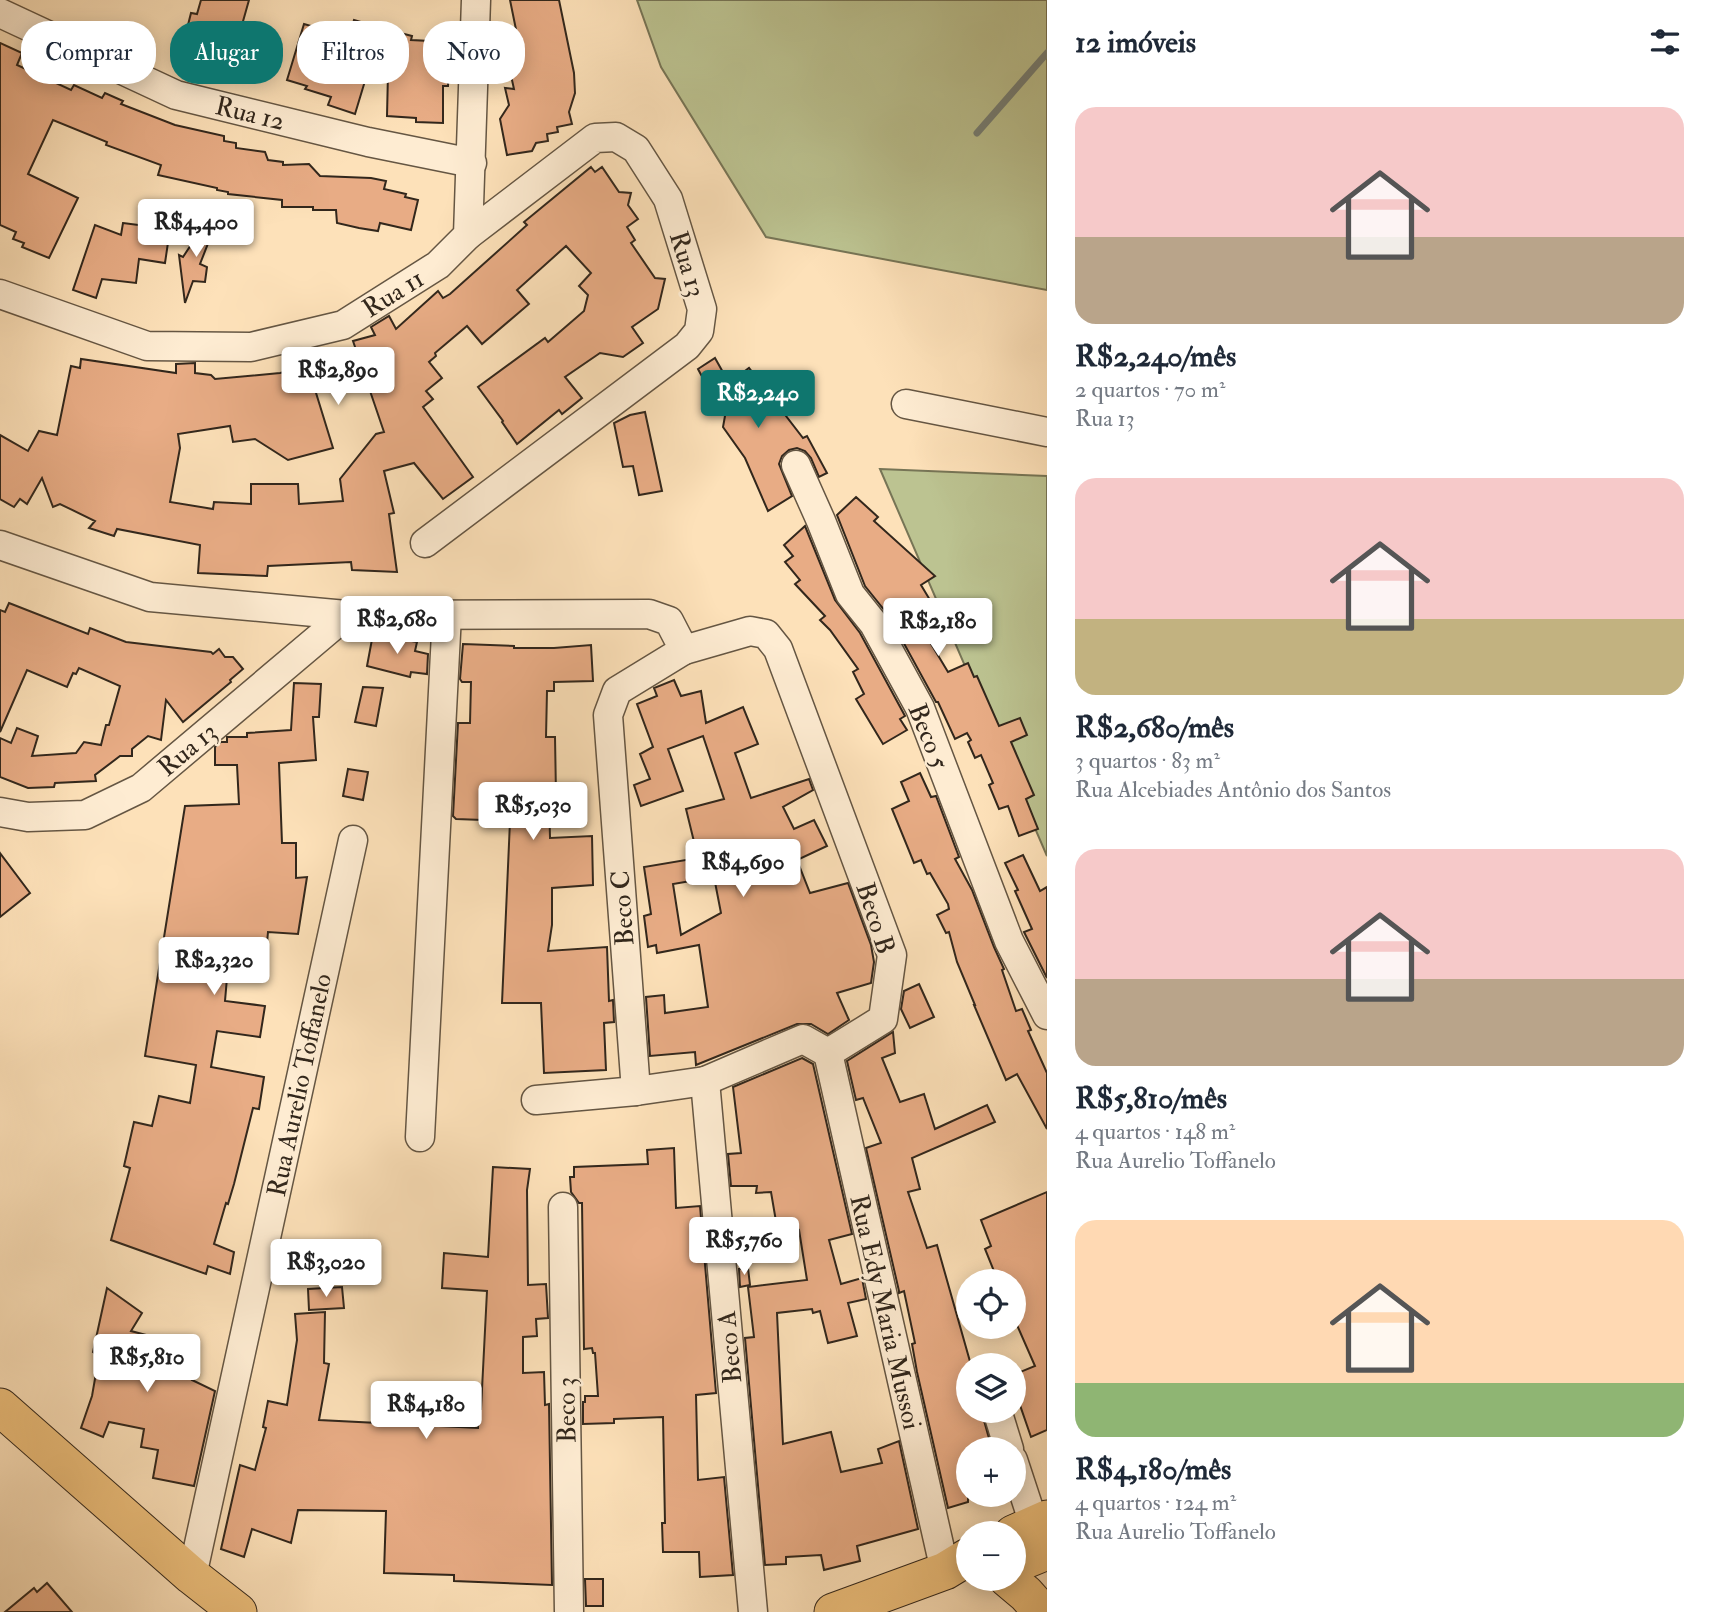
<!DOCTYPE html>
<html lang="pt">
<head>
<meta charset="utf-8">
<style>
	:root { --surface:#fff; --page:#f6f6f7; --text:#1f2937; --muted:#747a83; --accent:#0f766e }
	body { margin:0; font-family:"IM FELL Double Pica",serif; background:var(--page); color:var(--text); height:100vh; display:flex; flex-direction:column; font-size:26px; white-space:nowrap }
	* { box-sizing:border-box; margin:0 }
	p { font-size:23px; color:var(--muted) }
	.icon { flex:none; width:38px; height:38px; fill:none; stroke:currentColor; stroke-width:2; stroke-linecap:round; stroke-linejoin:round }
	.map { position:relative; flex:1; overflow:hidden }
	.panel { display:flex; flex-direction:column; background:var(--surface); width:665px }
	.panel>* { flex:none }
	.hud { position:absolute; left:21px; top:21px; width:665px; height:63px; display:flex; gap:14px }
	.buttons { position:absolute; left:956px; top:1269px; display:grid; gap:14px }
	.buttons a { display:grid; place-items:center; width:70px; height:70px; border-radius:50%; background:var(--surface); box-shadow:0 4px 18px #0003; font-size:35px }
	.price { position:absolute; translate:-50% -60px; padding:0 16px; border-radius:7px; background:#fff; color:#222; font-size:23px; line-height:46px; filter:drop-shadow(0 2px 4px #0008) }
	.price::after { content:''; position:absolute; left:50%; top:42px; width:21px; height:16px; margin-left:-10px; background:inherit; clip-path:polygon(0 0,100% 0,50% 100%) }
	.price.current { background:var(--accent); color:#fff }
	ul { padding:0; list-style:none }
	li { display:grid; align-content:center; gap:14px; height:371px; padding:0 28px }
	li span { display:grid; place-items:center; height:217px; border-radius:21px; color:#555 }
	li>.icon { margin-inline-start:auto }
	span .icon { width:126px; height:126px; fill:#fffc; stroke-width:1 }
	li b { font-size:30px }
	h2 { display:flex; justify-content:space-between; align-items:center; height:84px; padding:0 28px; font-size:30px }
	.pill { padding:0 24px; border-radius:28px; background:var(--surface); box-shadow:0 4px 18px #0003; font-size:24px; line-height:63px }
	.pill.current { background:var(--accent); color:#fff }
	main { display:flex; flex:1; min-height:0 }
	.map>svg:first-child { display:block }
	.green { fill:#bcc391; stroke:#777556; stroke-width:2 }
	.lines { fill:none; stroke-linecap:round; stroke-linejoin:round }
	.stream { stroke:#758078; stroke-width:7 }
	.building { fill:#e8ac85; stroke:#32271c; stroke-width:2; fill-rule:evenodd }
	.minor-casing { stroke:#655643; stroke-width:31 }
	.major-casing { stroke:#32271c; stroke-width:39 }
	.minor { stroke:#feecd2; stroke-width:28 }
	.major { stroke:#eec07c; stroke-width:37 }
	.labels { text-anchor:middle; stroke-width:5; stroke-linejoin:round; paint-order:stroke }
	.street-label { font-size:26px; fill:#32271c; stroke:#feecd2 }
</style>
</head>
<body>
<main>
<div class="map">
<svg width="1047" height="1612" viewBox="0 0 1047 1612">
	<rect width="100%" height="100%" fill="#fde1b9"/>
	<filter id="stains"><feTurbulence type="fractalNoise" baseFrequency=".00286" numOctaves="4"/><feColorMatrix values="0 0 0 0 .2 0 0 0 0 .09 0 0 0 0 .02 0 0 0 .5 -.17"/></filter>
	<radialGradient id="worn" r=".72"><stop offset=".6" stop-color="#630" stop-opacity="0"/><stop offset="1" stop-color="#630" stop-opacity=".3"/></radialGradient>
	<!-- green -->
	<g class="green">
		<polygon points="637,0 1047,0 1047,290 766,237 661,67"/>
		<polygon points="880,469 1047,476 1047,856"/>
	</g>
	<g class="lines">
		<!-- stream -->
		<polyline class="stream" points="977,133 1047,53"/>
	</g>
	<!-- building -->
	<g class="building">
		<polygon points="201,0 249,0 229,71 201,63 202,59 181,53 191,13 197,14"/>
		<polygon points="510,0 559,0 574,73 575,93 569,112 572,124 557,127 558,132 547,134 548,141 536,143 532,151 507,155 500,119 509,105 505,88 514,89 508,62 522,59"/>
		<polygon points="354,20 381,28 355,114 328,105 331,97 305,89 307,86 287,80 304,24 349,37"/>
		<polygon points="389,30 412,36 411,40 450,42 448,86 443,86 443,123 416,122 416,118 387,116"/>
		<polygon points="0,43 22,53 17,65 71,90 74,85 102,98 105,93 123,101 121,104 175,125 224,136 224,141 236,143 236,148 265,152 268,160 283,162 283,165 309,164 320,176 371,178 386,181 384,189 406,194 405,197 418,200 411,230 380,223 378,231 359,228 337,223 336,210 313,210 313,207 282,207 282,200 228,194 228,192 217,190 217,188 158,175 161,165 106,145 107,142 53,120 28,174 78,198 49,258 22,247 24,243 13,239 16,232 0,225"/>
		<polygon points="591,167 595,172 602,167 619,192 631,193 628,205 638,219 627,227 635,240 631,243 655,278 665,279 658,309 632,327 643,343 623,357 600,353 565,377 582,398 562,414 559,410 517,444 502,422 503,421 478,387 545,338 548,342 584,311 588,295 579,286 591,273 566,246 517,290 529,304 482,344 467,326 435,353 436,356 429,362 442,378 426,391 433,399 423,407 473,477 443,499 414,463 384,471 394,513 389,514 397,572 352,570 351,562 268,566 267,576 198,573 200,545 117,529 114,536 89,528 95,521 60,504 53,507 42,478 27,504 20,499 14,507 0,499 0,435 28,451 39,431 57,435 71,366 80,368 81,359 176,373 176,364 195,363 195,373 211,375 215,379 280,373 308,367 333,448 288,460 255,439 233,442 230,426 178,434 180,448 170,502 213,509 214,502 251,504 251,484 298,484 299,504 343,501 340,479 376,434 384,432 353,341 375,335 371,327 389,316 396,329 438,291 443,298 450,294 527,225 524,222"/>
		<polygon points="208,219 216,223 200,264 207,267 205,282 193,281 185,303 179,255 183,257"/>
		<polygon points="123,223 170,229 165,263 139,259 136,283 102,279 96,298 73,290 95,225 121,235"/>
		<polygon points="715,358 729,383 749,368 803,438 807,436 827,473 819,477 811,458 805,451 797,448 789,450 782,456 779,464 792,496 768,511 745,458 723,427 725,416 711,399 713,397 698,369"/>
		<polygon points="645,412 662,491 639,495 633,466 623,467 614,423 630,415"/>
		<polygon points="856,497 878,517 874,521 935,576 921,585 930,600 925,605 939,627 927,637 948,672 968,663 974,677 977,676 999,726 1020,718 1027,735 1011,742 1034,795 1026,799 1038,829 1019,836 1008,806 999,809 989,785 993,783 981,755 975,758 968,742 971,740 967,733 955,739 938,702 936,702 889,616 865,586 837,515"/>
		<polygon points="805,526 835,600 860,633 905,716 900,719 907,730 883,744 856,699 864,694 853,672 858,669 830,630 820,620 825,616 795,584 800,580 785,562 793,556 784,545"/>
		<polygon points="9,603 88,634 90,628 126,642 211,652 213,654 219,649 225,657 233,657 243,669 230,680 231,682 183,722 166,700 161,740 148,736 132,749 132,756 120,756 95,775 96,781 55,783 54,787 28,788 0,777 0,738 11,743 17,728 38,736 32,756 76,753 84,742 101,745 106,725 109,725 120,686 79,668 76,674 73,673 67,687 27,670 0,732 0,610 5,612"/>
		<polygon points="373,634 417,642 415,651 428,654 427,674 411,672 410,677 367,666"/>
		<polygon points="463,644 514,646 514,648 554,648 591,645 593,681 554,682 554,691 547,691 546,737 555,737 556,795 549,795 550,838 592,836 593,885 552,888 552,925 548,951 607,947 609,1001 613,1000 614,1022 604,1023 606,1070 544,1073 541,1003 502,1003 510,821 456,819 453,816 458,723 470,723 471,682 462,682 460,679"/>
		<path d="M674,680L681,696L701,691L706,723L743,707L758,744L735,753L751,798L809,779L813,790L783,807L794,829L814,820L827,846L797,860L810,893L848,883L871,945L874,962L871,983L837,993L849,1020L828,1034L811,1024H797L696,1065L695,1052L650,1056L646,997L664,995L665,1013L708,1007L699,945L657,953L656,945L648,947L644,916L651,914L644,867L698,858L686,809L724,799L703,736L668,749L683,791L641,806L634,785L650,779L640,754L653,747L637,704L657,696L654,688ZM714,877L721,913L681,935L673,884Z"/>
		<polygon points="294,683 321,684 319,717 313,717 316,760 279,763 282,843 296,843 296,878 307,877 298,934 268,932 265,965 251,964 251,967 228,966 225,1001 265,1006 260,1037 217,1031 211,1067 264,1077 259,1109 253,1108 234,1184 228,1204 226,1203 214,1244 234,1252 230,1274 208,1266 206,1274 111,1240 130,1168 124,1166 134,1122 152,1126 159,1096 190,1103 196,1065 145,1056 185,806 239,804 237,765 215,765 215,747 221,742 227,742 227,737 247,737 247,733 291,730"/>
		<polygon points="363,687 383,688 376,726 355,722"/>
		<polygon points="348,769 368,772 363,800 343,796"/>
		<polygon points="920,773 931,797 936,796 959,857 955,859 972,890 994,947 1004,969 1002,970 1016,1011 1022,1009 1031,1030 1028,1031 1047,1073 1047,1129 1017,1074 1006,1080 974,1005 975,1005 957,962 949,932 946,933 937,915 949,909 948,904 930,873 927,874 921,860 914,863 892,809 909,801 901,782"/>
		<polygon points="0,853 30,893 0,917"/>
		<polygon points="1023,855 1040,891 1047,887 1047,978 1024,932 1032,929 1015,891 1018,890 1005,863"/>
		<polygon points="919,984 934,1017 910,1028 901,1009 904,991"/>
		<polygon points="893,1032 895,1053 882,1058 900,1102 924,1094 935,1129 987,1105 995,1122 912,1158 920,1189 908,1192 927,1248 937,1245 971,1365 968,1365 968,1410 981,1410 992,1449 968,1449 968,1502 948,1508 917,1372 912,1344 915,1343 904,1291 899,1293 899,1291 866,1148 881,1143 863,1098 856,1100 847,1061"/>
		<polygon points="802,1058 813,1064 852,1234 829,1240 841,1284 862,1278 866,1299 848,1303 857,1336 828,1343 820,1311 813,1313 812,1309 777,1313 783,1444 831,1432 841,1472 882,1463 878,1449 899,1441 918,1529 857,1546 860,1561 824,1570 821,1555 786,1557 786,1564 765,1565 745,1338 754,1337 748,1287 807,1280 799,1230 778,1233 771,1192 756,1193 757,1186 731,1186 728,1154 741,1153 733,1087"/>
		<polygon points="674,1148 676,1208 700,1206 716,1393 696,1395 698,1480 724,1477 733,1575 700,1577 699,1552 663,1552 662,1523 665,1523 663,1417 614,1419 614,1423 583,1424 583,1402 585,1402 585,1396 598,1396 595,1353 593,1353 592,1348 584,1349 582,1203 579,1203 571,1192 570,1177 574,1177 574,1167 648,1164 647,1150"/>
		<polygon points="493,1167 530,1169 527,1190 528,1285 546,1284 548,1318 536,1319 537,1336 523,1337 523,1373 544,1372 545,1405 549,1404 552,1585 454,1581 454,1575 384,1573 386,1511 298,1510 291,1543 252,1529 244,1557 221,1549 240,1465 255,1470 266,1428 263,1427 268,1401 287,1405 297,1340 295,1314 325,1312 324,1363 329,1364 319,1420 478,1428 479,1409 481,1409 487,1291 442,1288 444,1253 488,1257"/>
		<polygon points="1047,1192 1047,1430 1031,1437 1013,1385 1013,1375 1035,1366 1013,1316 1013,1281 998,1281 985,1249 991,1246 981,1220"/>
		<polygon points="748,1268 750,1285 740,1287 739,1269"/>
		<polygon points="342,1287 344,1308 309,1310 308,1289"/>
		<polygon points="107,1288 142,1313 131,1331 150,1336 149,1340 169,1346 166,1361 194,1376 192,1380 215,1391 194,1486 153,1478 158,1450 141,1447 144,1429 109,1422 103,1437 81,1428 92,1396 99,1356 93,1352"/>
		<polygon points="585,1579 603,1579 603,1606 586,1606"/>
		<polygon points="47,1583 72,1612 5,1612 34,1588 37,1592"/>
	</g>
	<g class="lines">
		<!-- minor casing -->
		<g class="minor-casing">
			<g id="minor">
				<polyline points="0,13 176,95 368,142 472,163"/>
				<polyline points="0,294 147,346 251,347 343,325 438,265 468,235 476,0"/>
				<polyline points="906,404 1047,432"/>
				<polyline points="796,465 821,521 850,594 874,624 920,708 1009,941 1047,1015"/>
				<polyline points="425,543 687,346 699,331 702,309 668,199 636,149 616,137 595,138 468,235"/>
				<polyline points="0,545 150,597 346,615 649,614 669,621 684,650 617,691 608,715 636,1091"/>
				<polyline points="684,650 750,631 766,634 778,649 892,955 883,1019 828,1053"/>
				<polyline points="0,812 28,817 85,815 141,788 346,615"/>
				<polyline points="828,1053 945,1571"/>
				<polyline points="705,1081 753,1612"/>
				<polyline points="536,1100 636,1091 705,1081 803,1039 828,1053"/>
				<polyline points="420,1137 447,614"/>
				<polyline points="563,1207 569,1612"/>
				<polyline points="997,1410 1009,1449"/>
				<polyline points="1013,1460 1034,1524"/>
				<polyline points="192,1576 353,840"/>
			</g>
		</g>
		<!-- major casing -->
		<g class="major-casing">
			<g id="major">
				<polyline points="0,1407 192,1576 238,1612"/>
				<polyline points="1013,1534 1047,1519"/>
				<polyline points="1013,1565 1047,1551"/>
				<polyline points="1007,1578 1026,1594 1042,1612"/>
				<polyline points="833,1612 945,1571 968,1557"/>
			</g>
		</g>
		<!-- minor -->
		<use href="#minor" class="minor"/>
		<!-- major -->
		<use href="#major" class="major"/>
	</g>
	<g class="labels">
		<!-- street labels -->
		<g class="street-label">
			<text transform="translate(250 113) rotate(14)" y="9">Rua 12</text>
			<text transform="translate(688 264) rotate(73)" y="9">Rua 13</text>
			<text transform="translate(393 293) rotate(-32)" y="9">Rua 11</text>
			<text transform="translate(929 736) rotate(68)" y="9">Beco 5</text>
			<text transform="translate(187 749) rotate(-40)" y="9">Rua 13</text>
			<text transform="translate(622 908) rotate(-94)" y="9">Beco C</text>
			<text transform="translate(876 918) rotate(72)" y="9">Beco B</text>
			<text transform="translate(299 1085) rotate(-78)" y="9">Rua Aurelio Toffanelo</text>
			<text transform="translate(886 1312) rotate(77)" y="9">Rua Edy Maria Mussoi</text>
			<text transform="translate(729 1347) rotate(-95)" y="9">Beco A</text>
			<text transform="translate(566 1410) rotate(-91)" y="9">Beco 3</text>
		</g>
	</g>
	<rect width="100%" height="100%" filter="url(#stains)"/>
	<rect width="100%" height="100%" fill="url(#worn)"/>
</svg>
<div class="buttons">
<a><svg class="icon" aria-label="locate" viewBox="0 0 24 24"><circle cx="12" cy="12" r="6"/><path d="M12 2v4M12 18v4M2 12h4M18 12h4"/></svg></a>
<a><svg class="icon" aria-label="layers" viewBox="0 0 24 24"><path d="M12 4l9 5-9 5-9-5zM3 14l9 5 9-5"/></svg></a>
<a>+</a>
<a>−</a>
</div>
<b class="price" style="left:196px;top:259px">R$4,400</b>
<b class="price" style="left:338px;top:407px">R$2,890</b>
<b class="price current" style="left:758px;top:430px">R$2,240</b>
<b class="price" style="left:397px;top:656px">R$2,680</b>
<b class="price" style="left:938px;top:658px">R$2,180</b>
<b class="price" style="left:533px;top:842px">R$5,030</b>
<b class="price" style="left:743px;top:899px">R$4,690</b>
<b class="price" style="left:214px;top:997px">R$2,320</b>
<b class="price" style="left:744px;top:1277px">R$5,760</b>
<b class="price" style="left:326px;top:1299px">R$3,020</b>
<b class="price" style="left:147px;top:1394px">R$5,810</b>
<b class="price" style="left:426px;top:1441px">R$4,180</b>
<div class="hud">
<a class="pill">Comprar</a>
<a class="pill current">Alugar</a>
<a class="pill">Filtros</a>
<a class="pill">Novo</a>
</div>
</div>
<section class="panel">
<h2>12 imóveis<svg class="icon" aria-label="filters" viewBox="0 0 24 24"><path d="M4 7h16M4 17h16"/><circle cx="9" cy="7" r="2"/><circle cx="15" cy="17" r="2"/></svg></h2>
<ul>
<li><span style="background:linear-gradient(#f6c9c9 60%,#b9a48a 0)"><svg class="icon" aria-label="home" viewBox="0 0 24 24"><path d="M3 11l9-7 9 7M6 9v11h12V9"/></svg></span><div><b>R$2,240/mês</b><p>2 quartos · 70 m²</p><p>Rua 13</p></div></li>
<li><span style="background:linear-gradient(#f6c9c9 65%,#c2b280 0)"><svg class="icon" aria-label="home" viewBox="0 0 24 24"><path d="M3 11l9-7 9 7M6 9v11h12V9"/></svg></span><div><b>R$2,680/mês</b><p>3 quartos · 83 m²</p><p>Rua Alcebiades Antônio dos Santos</p></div></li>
<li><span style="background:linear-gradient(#f6c9c9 60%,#b9a48a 0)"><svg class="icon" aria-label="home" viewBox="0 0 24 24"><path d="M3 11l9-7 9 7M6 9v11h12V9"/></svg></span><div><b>R$5,810/mês</b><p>4 quartos · 148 m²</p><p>Rua Aurelio Toffanelo</p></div></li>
<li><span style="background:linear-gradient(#ffd9b3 75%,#8fb573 0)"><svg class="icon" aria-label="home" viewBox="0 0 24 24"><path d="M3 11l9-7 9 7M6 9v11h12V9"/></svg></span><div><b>R$4,180/mês</b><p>4 quartos · 124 m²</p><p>Rua Aurelio Toffanelo</p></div></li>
</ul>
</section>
</main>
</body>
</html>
